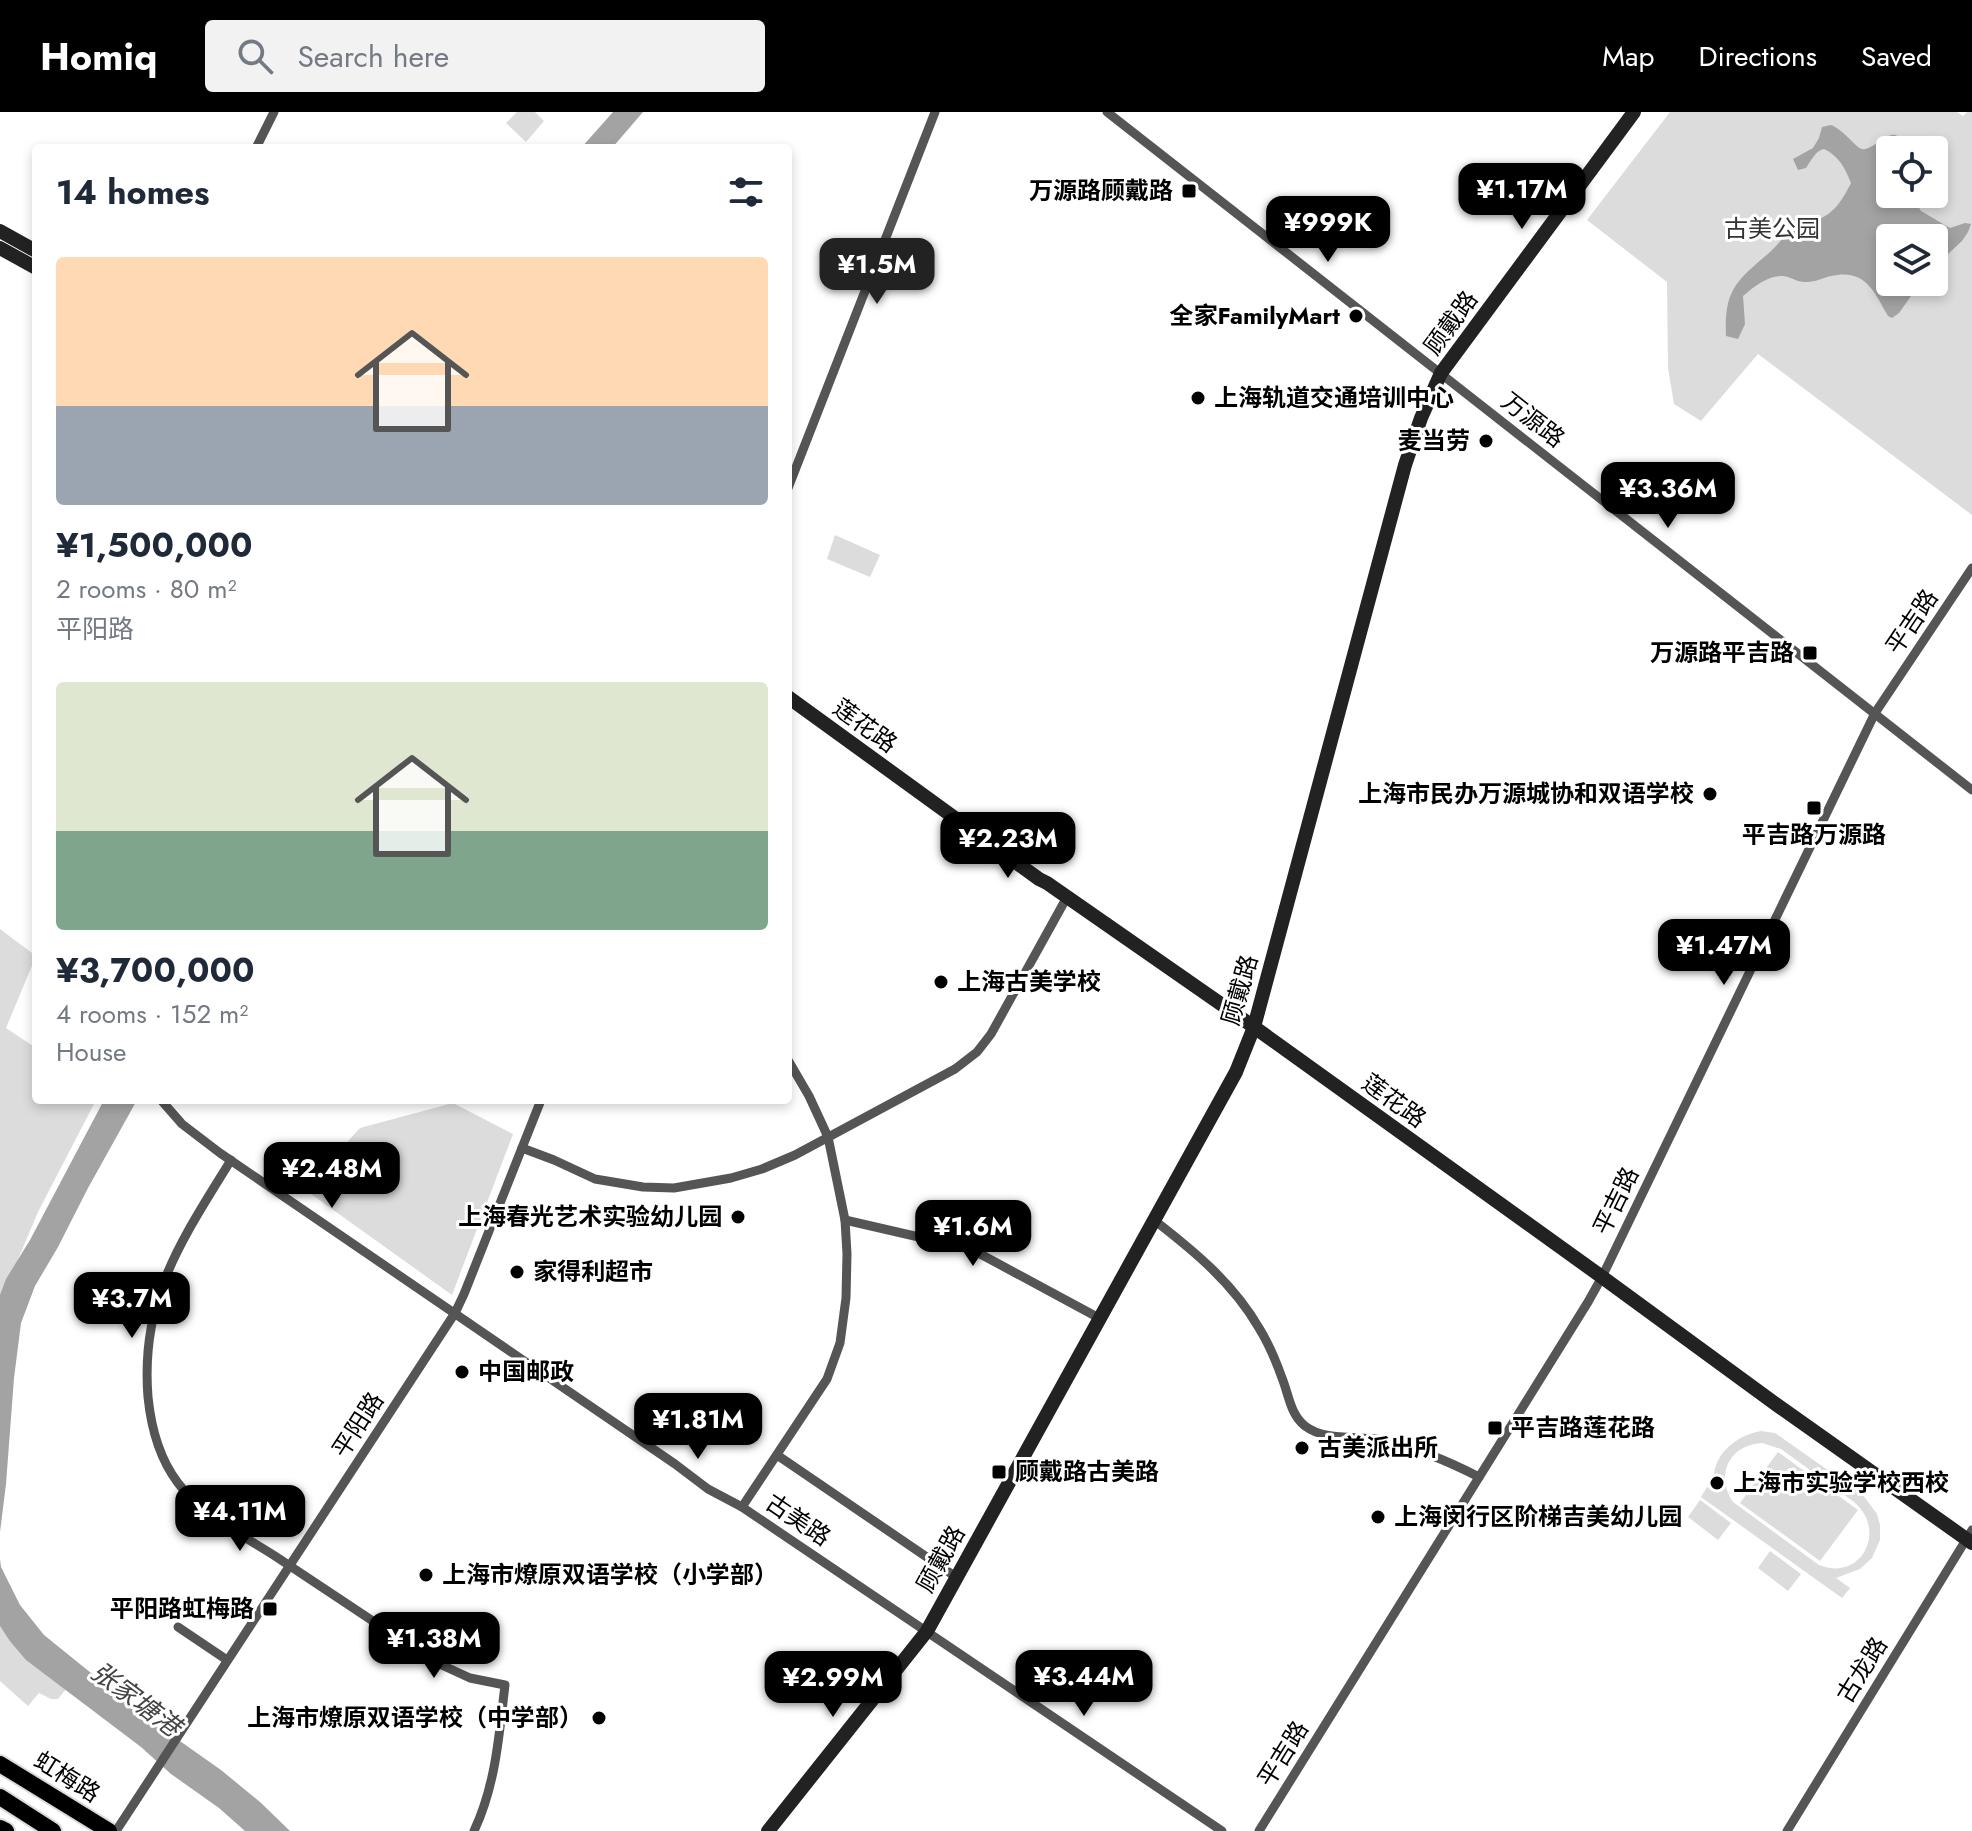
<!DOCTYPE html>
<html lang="en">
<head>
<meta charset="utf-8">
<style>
	:root { --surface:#fff; --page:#f2f2f3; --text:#1f2937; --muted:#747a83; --accent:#000 }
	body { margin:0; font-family:Jost,"Noto Sans SC",sans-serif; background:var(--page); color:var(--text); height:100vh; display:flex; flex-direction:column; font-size:30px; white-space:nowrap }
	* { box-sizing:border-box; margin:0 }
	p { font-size:26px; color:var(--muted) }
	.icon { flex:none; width:44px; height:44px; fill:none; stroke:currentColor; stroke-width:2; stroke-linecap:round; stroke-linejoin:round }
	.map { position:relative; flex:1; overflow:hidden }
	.panel { position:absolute; left:32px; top:32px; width:760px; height:960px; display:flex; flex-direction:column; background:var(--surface); border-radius:8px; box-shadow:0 4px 12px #0003 }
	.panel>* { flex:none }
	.fabs { position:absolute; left:1876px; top:24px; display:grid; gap:16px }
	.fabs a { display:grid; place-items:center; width:72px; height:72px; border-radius:8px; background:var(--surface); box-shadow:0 4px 12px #0003; font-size:40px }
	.price { position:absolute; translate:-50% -68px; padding:0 18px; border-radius:16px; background:var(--accent); color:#fff; font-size:26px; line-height:52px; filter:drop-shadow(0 2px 4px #0008) }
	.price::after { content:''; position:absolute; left:50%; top:48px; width:24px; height:18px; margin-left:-12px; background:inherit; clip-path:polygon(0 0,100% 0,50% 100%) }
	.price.on { background:#222; color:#fff }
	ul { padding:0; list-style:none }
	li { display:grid; align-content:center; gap:16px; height:424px; padding:0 24px }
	li span { display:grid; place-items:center; height:248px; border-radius:8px; color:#555 }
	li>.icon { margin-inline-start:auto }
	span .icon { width:144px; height:144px; fill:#fffc; stroke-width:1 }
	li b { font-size:34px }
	h2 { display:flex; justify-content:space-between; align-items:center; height:96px; padding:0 24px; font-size:34px }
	header { display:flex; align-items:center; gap:48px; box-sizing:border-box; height:112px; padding:0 40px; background:var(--accent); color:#fff }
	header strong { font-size:38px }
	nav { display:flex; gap:44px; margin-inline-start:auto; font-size:28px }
	.search { width:560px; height:72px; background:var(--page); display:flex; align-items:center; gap:20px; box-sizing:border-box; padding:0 28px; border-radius:8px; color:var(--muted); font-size:30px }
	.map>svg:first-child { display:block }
	.green { fill:#dcdcdc; fill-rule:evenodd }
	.water { fill:#a3a3a3 }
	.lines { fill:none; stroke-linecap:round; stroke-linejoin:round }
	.primary-casing { stroke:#dbdbdb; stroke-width:20 }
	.trunk-casing { stroke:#dbdbdb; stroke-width:20 }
	.minor { stroke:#555; stroke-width:9 }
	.secondary { stroke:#222; stroke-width:14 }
	.primary { stroke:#000; stroke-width:16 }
	.trunk { stroke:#000; stroke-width:16 }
	.poi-dot { fill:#000; stroke:#fff; stroke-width:3 }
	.labels { text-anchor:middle; stroke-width:6; stroke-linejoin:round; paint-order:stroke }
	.poi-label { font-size:24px; font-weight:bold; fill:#000; stroke:#fff; text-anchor:start }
	.park-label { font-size:24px; fill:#333; stroke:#fff }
	.street-label { font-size:24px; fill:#000; stroke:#fff }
	.water-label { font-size:26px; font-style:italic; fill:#444; stroke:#fff }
</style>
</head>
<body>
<header>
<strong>Homiq</strong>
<div class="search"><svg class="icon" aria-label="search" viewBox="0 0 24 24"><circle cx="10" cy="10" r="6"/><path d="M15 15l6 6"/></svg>Search here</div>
<nav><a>Map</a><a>Directions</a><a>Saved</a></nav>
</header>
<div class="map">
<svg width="1972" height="1719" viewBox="0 0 1972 1719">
	<rect width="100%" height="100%" fill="#fff"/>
	<!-- green -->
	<g class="green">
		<polygon points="517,0 535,0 544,9 526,30 506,11"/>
		<path d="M1670,0H1957L1963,4L1967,0H1972V403L1758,242L1701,309L1674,292L1668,256L1667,170L1587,108ZM1890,38H1934V82H1890ZM1890,126H1934V170H1890Z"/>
		<polygon points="835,423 880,443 870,465 827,447"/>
		<polygon points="0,817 36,844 6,916 36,936 36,988 96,988 38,1100 19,1145 0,1202"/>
		<polygon points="453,991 513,1022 452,1183 304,1077 360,1016"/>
		<path d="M1761,1319L1775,1321L1863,1383L1877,1402L1880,1413V1428L1872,1446L1860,1457L1836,1466L1850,1476L1842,1486L1701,1385L1707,1375L1716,1380C1706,1349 1732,1324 1761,1319ZM1762,1331L1781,1337L1854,1390C1888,1419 1861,1470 1819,1453L1733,1390C1715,1363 1729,1333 1762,1331Z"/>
		<polygon points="1778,1340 1858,1398 1820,1449 1740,1391"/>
		<polygon points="1700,1388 1731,1411 1718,1428 1688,1405"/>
		<polygon points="1770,1439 1801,1462 1788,1479 1758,1456"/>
		<polygon points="0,1514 9,1528 66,1577 58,1587 51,1587 39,1581 28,1594 0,1569"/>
	</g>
	<!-- water -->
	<g class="water">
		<polygon points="613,0 643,0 612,36 581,36"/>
		<path d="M1831,13C1844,18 1856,36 1862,37C1875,40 1900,3 1901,38H1890V82H1911L1921,99L1950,116L1965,111L1971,112L1968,120L1962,129L1934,155V126H1890V170H1921L1899,201L1892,206L1888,204C1874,179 1865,156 1831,164C1823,166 1815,170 1807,170C1797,171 1791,164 1782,164C1767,164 1754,175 1743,184L1745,212L1738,227L1726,224C1724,178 1736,169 1769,141C1778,133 1785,122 1796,115C1803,111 1811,110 1819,107C1835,101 1844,85 1851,71C1845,56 1839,44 1824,37C1815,39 1811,49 1806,56L1798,58L1793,47L1813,36L1819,26L1822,15Z"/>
		<polygon points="104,988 137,988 88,1076 58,1135 35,1174 21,1211 14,1266 6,1372 0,1420 0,1183 6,1167 30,1128"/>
		<polygon points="0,1447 1,1455 20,1493 44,1523 143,1603 221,1658 260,1690 290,1719 245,1719 219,1696 171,1662 141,1635 26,1548 9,1528 0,1514"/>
	</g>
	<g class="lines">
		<!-- primary casing -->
		<g class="primary-casing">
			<polyline id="primary" points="0,1652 109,1719"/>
		</g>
		<!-- trunk casing -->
		<g class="trunk-casing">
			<g id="trunk">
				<polyline points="0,1685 53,1719"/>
				<polyline points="0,1716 6,1719"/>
			</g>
		</g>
		<!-- minor -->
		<g class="minor">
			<polyline points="1107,0 1972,678"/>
			<polyline points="256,36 274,0"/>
			<polyline points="788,376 935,0"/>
			<polyline points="161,988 182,1012 220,1041 675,1352 708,1377 742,1395 1222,1719"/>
			<polyline points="522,1036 554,1048 595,1067 643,1075 674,1076 731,1066 762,1057 795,1043 955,957 977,940 991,922 1067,785"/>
			<path d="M231,1048C182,1128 140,1186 148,1285C151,1315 159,1346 178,1371C202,1403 242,1423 275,1444C327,1479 380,1514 433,1549L470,1566L505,1573C499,1623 496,1672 474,1719"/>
			<polyline points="845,1108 971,1137 1099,1206"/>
			<path d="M1154,1108C1194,1139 1233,1171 1259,1216C1269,1232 1276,1249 1282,1266C1289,1283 1290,1302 1305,1314C1326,1330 1358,1323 1382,1328C1417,1336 1448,1349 1479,1365"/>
			<polyline points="777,1343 956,1465"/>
			<polyline points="742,1395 827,1267 840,1231 846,1186 847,1142 845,1108 828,1025 809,984 788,948"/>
			<polyline points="178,1515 227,1548"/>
			<polyline points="116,1719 455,1201 464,1182 541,988"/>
			<polyline points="1259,1719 1588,1190 1602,1165 1875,601 1972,456"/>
			<polyline points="1787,1719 1972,1418"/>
		</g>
		<!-- secondary -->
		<g class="secondary">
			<polyline points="0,119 36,139"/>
			<polyline points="0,136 36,156"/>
			<polyline points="788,585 1039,767 1047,771 1254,915 1602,1165 1777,1293 1972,1431"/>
			<polyline points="768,1719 927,1519 1236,960 1254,915 1405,353 1421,306 1441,261 1634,0"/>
		</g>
		<!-- primary -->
		<use href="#primary" class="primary"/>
		<!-- trunk -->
		<use href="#trunk" class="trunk"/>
	</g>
	<!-- markers -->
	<g class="poi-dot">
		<rect x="1181" y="71" width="16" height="16" rx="4"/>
		<circle cx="1356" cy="204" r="8"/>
		<circle cx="1198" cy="286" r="8"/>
		<circle cx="1486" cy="329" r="8"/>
		<rect x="1802" y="533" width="16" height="16" rx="4"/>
		<circle cx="1710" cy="682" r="8"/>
		<rect x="1806" y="688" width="16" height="16" rx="4"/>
		<circle cx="941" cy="870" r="8"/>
		<circle cx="738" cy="1105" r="8"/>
		<circle cx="517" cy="1160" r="8"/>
		<circle cx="462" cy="1260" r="8"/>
		<rect x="1487" y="1308" width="16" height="16" rx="4"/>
		<circle cx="1302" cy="1336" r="8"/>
		<rect x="991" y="1352" width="16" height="16" rx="4"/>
		<circle cx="1717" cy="1371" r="8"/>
		<circle cx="1378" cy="1405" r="8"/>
		<circle cx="426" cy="1463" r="8"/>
		<rect x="262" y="1489" width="16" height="16" rx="4"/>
		<circle cx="599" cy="1606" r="8"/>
	</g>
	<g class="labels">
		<!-- poi labels -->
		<g class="poi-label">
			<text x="1173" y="87" text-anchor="end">万源路顾戴路</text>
			<text x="1340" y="212" text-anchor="end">全家FamilyMart</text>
			<text x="1214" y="294">上海轨道交通培训中心</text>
			<text x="1470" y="337" text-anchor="end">麦当劳</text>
			<text x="1794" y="549" text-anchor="end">万源路平吉路</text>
			<text x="1694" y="690" text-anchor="end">上海市民办万源城协和双语学校</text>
			<text x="1814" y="731" text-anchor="middle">平吉路万源路</text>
			<text x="957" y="878">上海古美学校</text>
			<text x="722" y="1113" text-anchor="end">上海春光艺术实验幼儿园</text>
			<text x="533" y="1168">家得利超市</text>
			<text x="478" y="1268">中国邮政</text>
			<text x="1511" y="1324">平吉路莲花路</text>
			<text x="1318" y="1344">古美派出所</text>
			<text x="1015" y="1368">顾戴路古美路</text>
			<text x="1733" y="1379">上海市实验学校西校</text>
			<text x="1394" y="1413">上海闵行区阶梯吉美幼儿园</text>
			<text x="442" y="1471">上海市燎原双语学校（小学部）</text>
			<text x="254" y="1505" text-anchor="end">平阳路虹梅路</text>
			<text x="583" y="1614" text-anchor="end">上海市燎原双语学校（中学部）</text>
		</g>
		<!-- park labels -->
		<g class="park-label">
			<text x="1772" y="125">古美公园</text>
		</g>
		<!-- street labels -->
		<g class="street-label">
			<text transform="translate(1451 211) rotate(-54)" y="8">顾戴路</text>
			<text transform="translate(1533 308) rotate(38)" y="8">万源路</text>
			<text transform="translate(1912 510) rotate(-56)" y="8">平吉路</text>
			<text transform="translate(865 614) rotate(36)" y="8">莲花路</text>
			<text transform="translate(1240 878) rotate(-74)" y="8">顾戴路</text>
			<text transform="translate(1394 989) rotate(36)" y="8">莲花路</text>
			<text transform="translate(1616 1089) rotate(-64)" y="8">平吉路</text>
			<text transform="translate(358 1313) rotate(-57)" y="8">平阳路</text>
			<text transform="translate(798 1408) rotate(34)" y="8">古美路</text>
			<text transform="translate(941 1447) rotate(-61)" y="8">顾戴路</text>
			<text transform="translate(1862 1558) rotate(-58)" y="8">古龙路</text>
			<text transform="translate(1283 1642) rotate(-58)" y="8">平吉路</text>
			<text transform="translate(67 1665) rotate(32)" y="8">虹梅路</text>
		</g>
		<!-- water labels -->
		<g class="water-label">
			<text transform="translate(136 1587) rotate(37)" y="9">张家塘港</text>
		</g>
	</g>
</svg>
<div class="fabs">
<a><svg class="icon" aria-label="locate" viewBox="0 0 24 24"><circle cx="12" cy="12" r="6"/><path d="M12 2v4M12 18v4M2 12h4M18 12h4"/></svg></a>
<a><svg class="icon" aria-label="layers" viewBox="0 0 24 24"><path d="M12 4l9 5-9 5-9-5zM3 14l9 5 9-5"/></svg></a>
</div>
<b class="price" style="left:1522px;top:119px">¥1.17M</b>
<b class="price" style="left:1328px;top:152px">¥999K</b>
<b class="price on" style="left:877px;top:194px">¥1.5M</b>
<b class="price" style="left:1668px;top:418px">¥3.36M</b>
<b class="price" style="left:1008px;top:768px">¥2.23M</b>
<b class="price" style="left:1724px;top:875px">¥1.47M</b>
<b class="price" style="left:332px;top:1098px">¥2.48M</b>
<b class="price" style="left:973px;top:1156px">¥1.6M</b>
<b class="price" style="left:132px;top:1228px">¥3.7M</b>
<b class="price" style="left:698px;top:1349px">¥1.81M</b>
<b class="price" style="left:240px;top:1441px">¥4.11M</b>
<b class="price" style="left:434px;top:1568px">¥1.38M</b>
<b class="price" style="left:1084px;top:1606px">¥3.44M</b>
<b class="price" style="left:833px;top:1607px">¥2.99M</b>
<section class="panel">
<h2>14 homes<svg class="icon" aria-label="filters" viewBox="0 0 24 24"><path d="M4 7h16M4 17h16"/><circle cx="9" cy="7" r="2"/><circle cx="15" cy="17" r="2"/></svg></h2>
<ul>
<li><span style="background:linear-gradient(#ffd9b3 60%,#9aa5b1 0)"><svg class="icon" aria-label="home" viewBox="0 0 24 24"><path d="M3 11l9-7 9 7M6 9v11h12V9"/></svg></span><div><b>¥1,500,000</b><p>2 rooms · 80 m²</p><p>平阳路</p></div></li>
<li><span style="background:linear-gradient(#dfe7d0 60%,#7fa58c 0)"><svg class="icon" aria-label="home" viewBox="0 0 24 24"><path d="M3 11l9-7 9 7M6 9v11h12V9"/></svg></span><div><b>¥3,700,000</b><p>4 rooms · 152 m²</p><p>House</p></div></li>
</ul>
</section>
</div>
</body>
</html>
